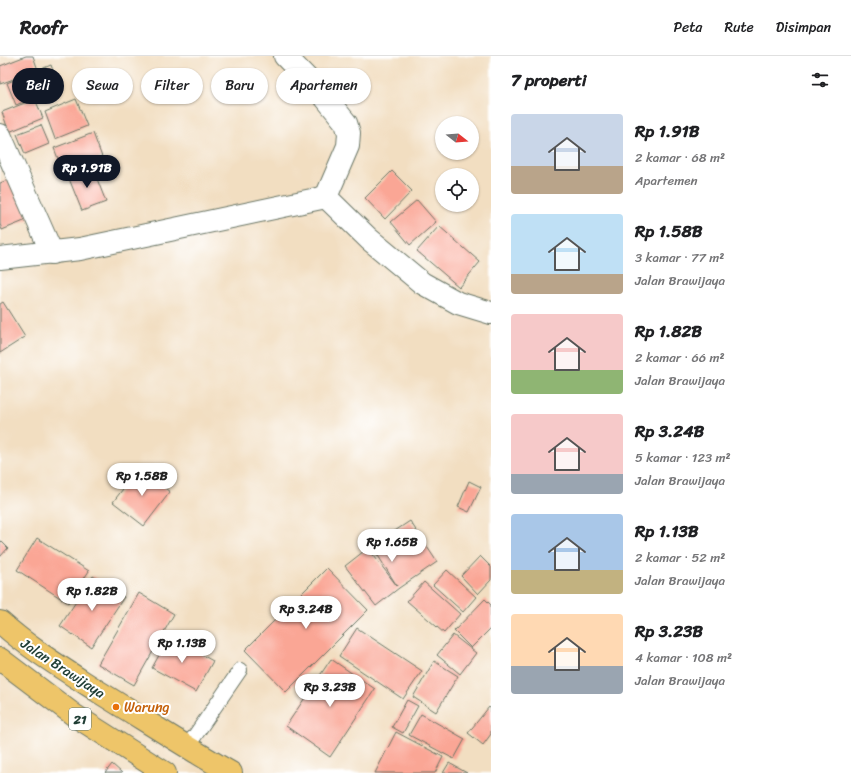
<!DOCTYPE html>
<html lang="id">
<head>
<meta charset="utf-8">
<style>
	:root { --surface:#fff; --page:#f6f6f6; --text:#202124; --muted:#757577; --line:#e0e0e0; --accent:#111827 }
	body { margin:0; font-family:Sriracha,sans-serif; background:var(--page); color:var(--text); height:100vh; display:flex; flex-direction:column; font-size:15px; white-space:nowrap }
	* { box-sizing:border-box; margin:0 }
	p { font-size:13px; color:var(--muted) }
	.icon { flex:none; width:22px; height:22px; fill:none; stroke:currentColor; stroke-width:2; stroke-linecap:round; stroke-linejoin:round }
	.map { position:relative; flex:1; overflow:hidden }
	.details { display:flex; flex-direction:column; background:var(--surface); width:360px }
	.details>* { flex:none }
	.banner { position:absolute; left:12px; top:12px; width:380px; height:36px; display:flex; gap:8px }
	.needle { width:26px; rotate:107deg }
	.controls { position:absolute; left:435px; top:60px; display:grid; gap:8px }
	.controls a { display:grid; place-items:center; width:44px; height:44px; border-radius:50%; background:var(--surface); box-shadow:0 1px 3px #0004; font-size:20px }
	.price { position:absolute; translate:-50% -34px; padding:0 9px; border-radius:14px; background:#fff; color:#222; font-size:13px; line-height:26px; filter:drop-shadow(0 1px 2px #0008) }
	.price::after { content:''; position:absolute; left:50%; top:24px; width:12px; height:9px; margin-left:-6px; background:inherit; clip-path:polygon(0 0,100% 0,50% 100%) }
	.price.active { background:var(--accent); color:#fff }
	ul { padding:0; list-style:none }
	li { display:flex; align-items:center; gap:12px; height:100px; padding:0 20px }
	li span { display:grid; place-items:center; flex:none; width:112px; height:80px; border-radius:4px; color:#555 }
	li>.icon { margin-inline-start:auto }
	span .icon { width:48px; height:48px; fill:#fffc; stroke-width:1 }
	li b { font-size:17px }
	h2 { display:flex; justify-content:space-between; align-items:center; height:48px; padding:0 20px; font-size:17px }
	.chip { padding:0 14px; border-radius:18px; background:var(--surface); box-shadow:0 1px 3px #0004; font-size:14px; line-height:36px }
	.chip.active { background:var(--accent); color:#fff }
	header { display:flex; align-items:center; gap:24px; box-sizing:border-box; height:56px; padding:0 20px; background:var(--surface); border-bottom:1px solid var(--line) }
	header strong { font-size:19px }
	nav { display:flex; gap:22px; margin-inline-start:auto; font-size:14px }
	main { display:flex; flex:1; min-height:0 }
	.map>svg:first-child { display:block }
	.building { fill:#faa695 }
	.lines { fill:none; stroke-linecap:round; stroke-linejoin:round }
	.lane-casing { stroke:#697565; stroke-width:16 }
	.street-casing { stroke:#697565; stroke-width:24 }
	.highway-casing { stroke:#697565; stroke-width:24 }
	.lane { stroke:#fff; stroke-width:14 }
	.street { stroke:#fff; stroke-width:22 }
	.highway { stroke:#eec569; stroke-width:22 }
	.food-dot { fill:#e8710a; stroke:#fff; stroke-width:1.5 }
	.labels { text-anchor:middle; stroke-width:4; stroke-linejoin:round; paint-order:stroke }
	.shield { fill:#fff; stroke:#627771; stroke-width:1 }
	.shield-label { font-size:13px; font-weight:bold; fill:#1f3d34 }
	.street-label { font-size:14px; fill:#1f3d34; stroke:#fff }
	.food-label { font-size:14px; fill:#c56008; stroke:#fff; text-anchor:start }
</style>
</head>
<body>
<header>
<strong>Roofr</strong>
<nav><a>Peta</a><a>Rute</a><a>Disimpan</a></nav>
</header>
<main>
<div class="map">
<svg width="491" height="717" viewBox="0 0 491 717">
	<rect width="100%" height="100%" fill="#fff"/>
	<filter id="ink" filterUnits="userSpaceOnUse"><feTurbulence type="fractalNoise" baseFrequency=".025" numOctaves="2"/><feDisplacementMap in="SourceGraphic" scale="8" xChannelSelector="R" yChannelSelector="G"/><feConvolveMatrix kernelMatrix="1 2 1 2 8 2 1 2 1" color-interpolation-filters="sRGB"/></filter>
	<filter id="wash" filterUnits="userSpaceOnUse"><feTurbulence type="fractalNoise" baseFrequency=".012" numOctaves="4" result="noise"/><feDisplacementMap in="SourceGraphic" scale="16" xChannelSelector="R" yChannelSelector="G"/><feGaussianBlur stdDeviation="0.9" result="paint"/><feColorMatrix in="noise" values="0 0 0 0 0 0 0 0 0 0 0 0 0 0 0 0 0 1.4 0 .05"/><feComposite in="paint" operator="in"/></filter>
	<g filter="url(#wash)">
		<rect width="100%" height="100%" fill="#f2dec1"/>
		<g id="blocks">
			<!-- building -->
			<g class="building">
				<polygon points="26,0 33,0 38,14 0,28 0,10"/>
				<polygon points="51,9 59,31 16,49 7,27"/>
				<polygon points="35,43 43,62 9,76 2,56"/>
				<polygon points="76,43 87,70 55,83 45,56"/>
				<polygon points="41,69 49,88 25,98 17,78"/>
				<polygon points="93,77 102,101 63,116 54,92"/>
				<polygon points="92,110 106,146 82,155 68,120"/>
				<polygon points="392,115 412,135 385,163 365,142"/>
				<polygon points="13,122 29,163 2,174 0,168 0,127"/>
				<polygon points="417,144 436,166 410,189 391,166"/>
				<polygon points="439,170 480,206 459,231 417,195"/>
				<polygon points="3,246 25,281 0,297 0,248"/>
				<polygon points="139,412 170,436 144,470 113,446"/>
				<polygon points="469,425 481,431 469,456 458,451"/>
				<polygon points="410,465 437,506 399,532 376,550 345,510 368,492 397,530 372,490"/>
				<polygon points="37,482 89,515 68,547 17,514"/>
				<polygon points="0,484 8,492 0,501"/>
				<polygon points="480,500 491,511 491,524 478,538 461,520"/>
				<polygon points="327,512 368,554 286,636 245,594"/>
				<polygon points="447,514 476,541 463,556 433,529"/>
				<polygon points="93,520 124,541 91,591 60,570"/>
				<polygon points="424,526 460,558 444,577 407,545"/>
				<polygon points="139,537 174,558 134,629 98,608"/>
				<polygon points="485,543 491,549 491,572 471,592 454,575"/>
				<polygon points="357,572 422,615 403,643 339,600"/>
				<polygon points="453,579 476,597 460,618 437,599"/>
				<polygon points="169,581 213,605 196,636 152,612"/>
				<polygon points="331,603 375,633 330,701 286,670"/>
				<polygon points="434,605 458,620 436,656 413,641"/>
				<polygon points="407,644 418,650 403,677 392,671"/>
				<polygon points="489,651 491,653 491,678 483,689 468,677"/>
				<polygon points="421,658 465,683 454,703 409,679"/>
				<polygon points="396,676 443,701 435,717 375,717"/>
				<polygon points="449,707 467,717 443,717"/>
				<polygon points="112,708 122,717 105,717"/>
			</g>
		</g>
	</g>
	<g filter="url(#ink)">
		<use href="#blocks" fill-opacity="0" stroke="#697565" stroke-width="1"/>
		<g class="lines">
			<!-- lane casing -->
			<g class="lane-casing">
				<polyline id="lane" points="185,690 194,681 240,614"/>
			</g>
			<!-- street casing -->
			<g class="street-casing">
				<g id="street">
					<polyline points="285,0 324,40 346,67 349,77 348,90 326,141"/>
					<polyline points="0,79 52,197"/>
					<polyline points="0,202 80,193 326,141 369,183 422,227 458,247 491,257"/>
				</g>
			</g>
			<!-- highway casing -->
			<g class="highway-casing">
				<g id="highway">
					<path d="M0,566C30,593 65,614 99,636C143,663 186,691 231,717"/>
					<polyline points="0,603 74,659 165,717"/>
				</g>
			</g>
			<!-- lane -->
			<use href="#lane" class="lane"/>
			<!-- street -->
			<use href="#street" class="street"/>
			<!-- highway -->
			<use href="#highway" class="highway"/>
		</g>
	</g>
	<!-- markers -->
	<circle class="food-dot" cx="116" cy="651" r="4"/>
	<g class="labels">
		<!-- shield labels -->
		<rect class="shield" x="69" y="652" width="22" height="22" rx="3"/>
		<g class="shield-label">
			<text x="80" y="668">21</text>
		</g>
		<!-- street labels -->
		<g class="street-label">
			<text transform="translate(63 612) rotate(33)" y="5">Jalan Brawijaya</text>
		</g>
		<!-- food labels -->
		<g class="food-label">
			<text x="124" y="656">Warung</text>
		</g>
	</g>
</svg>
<div class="controls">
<a><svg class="needle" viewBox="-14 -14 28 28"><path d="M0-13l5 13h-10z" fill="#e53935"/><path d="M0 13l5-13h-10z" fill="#757577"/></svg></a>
<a><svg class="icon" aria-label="locate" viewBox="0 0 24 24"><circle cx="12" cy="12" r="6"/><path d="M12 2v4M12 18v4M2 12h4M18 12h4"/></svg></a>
</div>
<b class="price active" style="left:87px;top:133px">Rp 1.91B</b>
<b class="price" style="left:142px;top:441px">Rp 1.58B</b>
<b class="price" style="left:392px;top:507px">Rp 1.65B</b>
<b class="price" style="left:92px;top:556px">Rp 1.82B</b>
<b class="price" style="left:306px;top:574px">Rp 3.24B</b>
<b class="price" style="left:182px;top:608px">Rp 1.13B</b>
<b class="price" style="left:330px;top:652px">Rp 3.23B</b>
<div class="banner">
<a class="chip active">Beli</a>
<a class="chip">Sewa</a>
<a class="chip">Filter</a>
<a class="chip">Baru</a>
<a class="chip">Apartemen</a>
</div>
</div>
<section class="details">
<h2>7 properti<svg class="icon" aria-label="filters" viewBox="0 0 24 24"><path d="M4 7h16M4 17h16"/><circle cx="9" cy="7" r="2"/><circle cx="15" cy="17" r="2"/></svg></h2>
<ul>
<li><span style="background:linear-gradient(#c9d6e8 65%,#b9a48a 0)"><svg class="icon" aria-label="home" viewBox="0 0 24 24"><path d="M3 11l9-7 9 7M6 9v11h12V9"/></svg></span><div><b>Rp 1.91B</b><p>2 kamar · 68 m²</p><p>Apartemen</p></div></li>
<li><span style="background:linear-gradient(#bfe0f5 75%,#b9a48a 0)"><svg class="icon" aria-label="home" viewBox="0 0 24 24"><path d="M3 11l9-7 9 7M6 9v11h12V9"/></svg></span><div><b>Rp 1.58B</b><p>3 kamar · 77 m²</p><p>Jalan Brawijaya</p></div></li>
<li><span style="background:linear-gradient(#f6c9c9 70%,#8fb573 0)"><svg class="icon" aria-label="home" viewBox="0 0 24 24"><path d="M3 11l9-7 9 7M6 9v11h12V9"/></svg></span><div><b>Rp 1.82B</b><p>2 kamar · 66 m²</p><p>Jalan Brawijaya</p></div></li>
<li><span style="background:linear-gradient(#f6c9c9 75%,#9aa5b1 0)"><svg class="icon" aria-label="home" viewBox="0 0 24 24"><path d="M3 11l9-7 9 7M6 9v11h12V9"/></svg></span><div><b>Rp 3.24B</b><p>5 kamar · 123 m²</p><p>Jalan Brawijaya</p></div></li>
<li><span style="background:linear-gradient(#a9c7e8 70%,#c2b280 0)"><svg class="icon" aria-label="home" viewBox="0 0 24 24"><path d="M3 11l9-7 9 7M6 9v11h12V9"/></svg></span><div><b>Rp 1.13B</b><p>2 kamar · 52 m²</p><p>Jalan Brawijaya</p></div></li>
<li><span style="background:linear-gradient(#ffd9b3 65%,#9aa5b1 0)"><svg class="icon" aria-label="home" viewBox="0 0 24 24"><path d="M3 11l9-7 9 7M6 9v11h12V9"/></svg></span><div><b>Rp 3.23B</b><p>4 kamar · 108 m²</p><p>Jalan Brawijaya</p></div></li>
</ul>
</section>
</main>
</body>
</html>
